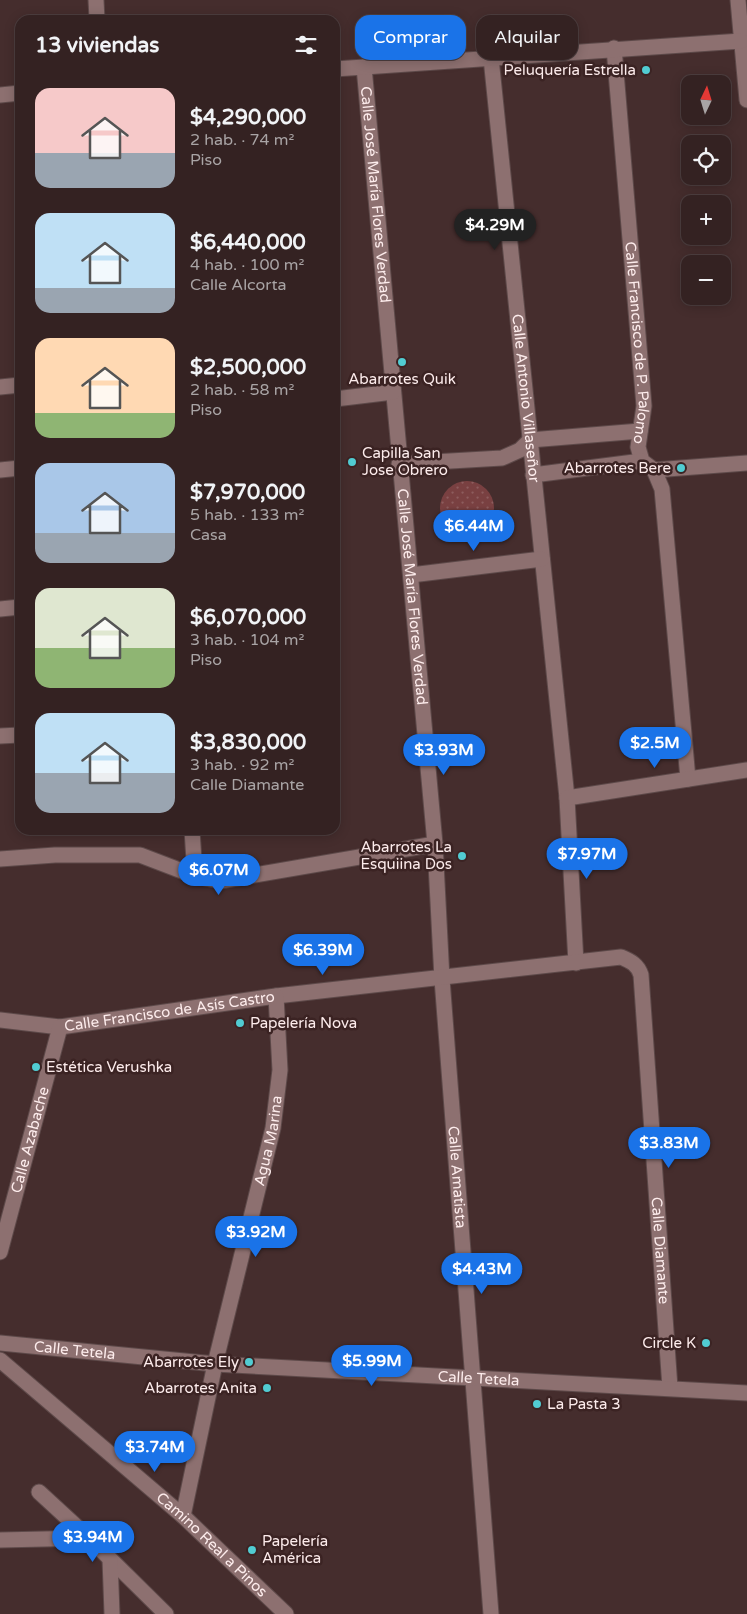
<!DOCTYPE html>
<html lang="es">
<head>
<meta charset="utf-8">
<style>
	:root { --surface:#342222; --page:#3f2f2f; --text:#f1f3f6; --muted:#a9a4a5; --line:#4e3f40; --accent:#1a73e8 }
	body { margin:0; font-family:"Varela Round",sans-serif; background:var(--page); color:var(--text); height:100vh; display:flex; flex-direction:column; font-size:19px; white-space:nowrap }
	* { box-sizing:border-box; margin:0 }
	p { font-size:16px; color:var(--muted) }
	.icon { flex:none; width:28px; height:28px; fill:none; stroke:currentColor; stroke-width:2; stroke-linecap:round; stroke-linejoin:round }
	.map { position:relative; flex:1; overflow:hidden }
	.panel { position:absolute; left:15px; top:15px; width:325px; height:820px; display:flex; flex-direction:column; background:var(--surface); border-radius:15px; box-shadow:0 2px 12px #0003,0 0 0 1px var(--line) }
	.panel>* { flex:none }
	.hud { position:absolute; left:355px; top:15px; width:316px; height:45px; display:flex; gap:10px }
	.needle { width:32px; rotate:4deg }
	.tools { position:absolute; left:681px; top:75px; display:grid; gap:10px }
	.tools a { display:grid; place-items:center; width:50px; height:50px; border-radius:10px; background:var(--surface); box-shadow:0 2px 12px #0003,0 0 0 1px var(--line); font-size:25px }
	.price { position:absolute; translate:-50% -42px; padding:0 11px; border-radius:18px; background:var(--accent); color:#fff; font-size:16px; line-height:32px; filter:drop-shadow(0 1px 2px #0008) }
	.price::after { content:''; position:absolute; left:50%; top:30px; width:15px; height:11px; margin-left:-8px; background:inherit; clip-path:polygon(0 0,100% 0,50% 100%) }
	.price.current { background:#222; color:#fff }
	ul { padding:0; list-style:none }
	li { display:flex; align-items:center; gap:15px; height:125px; padding:0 20px }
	li span { display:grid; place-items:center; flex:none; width:140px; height:100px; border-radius:15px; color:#555 }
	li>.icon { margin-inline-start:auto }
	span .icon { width:60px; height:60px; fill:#fffc; stroke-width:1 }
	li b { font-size:21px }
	h2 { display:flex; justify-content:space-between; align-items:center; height:60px; padding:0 20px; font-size:21px }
	.tag { padding:0 18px; border-radius:15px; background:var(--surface); box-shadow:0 2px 12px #0003,0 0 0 1px var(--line); font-size:18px; line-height:45px }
	.tag.current { background:var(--accent); color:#fff }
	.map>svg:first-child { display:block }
	.garden { fill:url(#garden-dots) }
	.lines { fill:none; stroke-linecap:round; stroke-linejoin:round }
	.minor-casing { stroke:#5d4949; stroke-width:17 }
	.minor { stroke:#8d7070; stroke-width:15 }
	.poi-dot { fill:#51ccd2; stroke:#3b2323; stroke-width:2 }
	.labels { text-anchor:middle; stroke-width:5; stroke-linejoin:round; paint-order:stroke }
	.poi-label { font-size:15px; fill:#fdecec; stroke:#3b2323; text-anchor:end }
	.street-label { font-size:15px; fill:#fdecec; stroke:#3b2323 }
</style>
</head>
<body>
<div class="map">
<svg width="747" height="1614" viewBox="0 0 747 1614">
	<defs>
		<pattern id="garden-dots" width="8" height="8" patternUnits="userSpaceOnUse" patternTransform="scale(1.25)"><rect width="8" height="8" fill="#794041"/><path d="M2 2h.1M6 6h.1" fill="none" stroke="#8d5c5d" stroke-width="1.8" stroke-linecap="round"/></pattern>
	</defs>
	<rect width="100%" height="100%" fill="#452d2d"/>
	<!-- garden -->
	<circle class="garden" cx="467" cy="508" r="27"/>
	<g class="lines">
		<!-- minor casing -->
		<g class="minor-casing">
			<g id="minor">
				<polyline points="96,0 97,20"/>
				<polyline points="738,0 747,100"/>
				<path id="s1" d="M614,48L644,406L638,447L642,461L654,470L662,489L688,779"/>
				<path id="s2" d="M491,58L567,798L576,963"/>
				<path id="s3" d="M364,67L435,844L442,979L491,1614"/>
				<polyline points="335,69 741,41"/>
				<polyline points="0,95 20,93"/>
				<polyline points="0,387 20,385"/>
				<polyline points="335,399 393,392"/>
				<polyline points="530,440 640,431"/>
				<polyline points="399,464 502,458 520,450 530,440"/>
				<polyline points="0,470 20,468"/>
				<polyline points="654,470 747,463"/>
				<polyline points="533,475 642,461"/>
				<polyline points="411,575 542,559"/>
				<polyline points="0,609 20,607"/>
				<polyline points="0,736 20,735"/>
				<polyline points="567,798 747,770"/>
				<polyline points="192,830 195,876"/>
				<polyline points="0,859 55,855 140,855 195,876 220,881 435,844"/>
				<path id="s4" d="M0,1020L60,1027L276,996L621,957C631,961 638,965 641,975L670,1388"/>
				<path id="s5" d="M0,1252L60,1027"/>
				<path id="s6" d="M0,1343L215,1364L747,1393"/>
				<path id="s7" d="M0,1360L183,1516L286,1614"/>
				<polyline points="39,1492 89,1538 166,1614"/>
				<path id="s8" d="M183,1516L215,1364L273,1128L280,1070L276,996"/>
				<polyline points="0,1540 89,1538"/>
				<polyline points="110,1559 112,1614"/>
			</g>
		</g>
		<!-- minor -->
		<use href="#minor" class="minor"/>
	</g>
	<!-- markers -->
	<g class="poi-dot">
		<circle cx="646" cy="70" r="5"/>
		<circle cx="402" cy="362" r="5"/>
		<circle cx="352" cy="462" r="5"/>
		<circle cx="681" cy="468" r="5"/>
		<circle cx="462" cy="856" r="5"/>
		<circle cx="240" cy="1023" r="5"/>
		<circle cx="36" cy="1067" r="5"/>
		<circle cx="706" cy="1343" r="5"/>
		<circle cx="249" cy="1362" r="5"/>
		<circle cx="267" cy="1388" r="5"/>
		<circle cx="537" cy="1404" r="5"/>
		<circle cx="252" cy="1550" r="5"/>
	</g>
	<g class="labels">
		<!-- poi labels -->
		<g class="poi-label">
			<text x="636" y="75">Peluquería Estrella</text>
			<text x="402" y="384" text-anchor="middle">Abarrotes Quik</text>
			<text x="362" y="458" text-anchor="start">Capilla San<tspan x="362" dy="17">Jose Obrero</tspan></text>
			<text x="671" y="473">Abarrotes Bere</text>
			<text x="452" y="852">Abarrotes La<tspan x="452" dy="17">Esquiina Dos</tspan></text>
			<text x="250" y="1028" text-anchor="start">Papelería Nova</text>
			<text x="46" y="1072" text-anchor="start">Estética Verushka</text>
			<text x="696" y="1348">Circle K</text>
			<text x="239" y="1367">Abarrotes Ely</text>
			<text x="257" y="1393">Abarrotes Anita</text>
			<text x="547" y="1409" text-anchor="start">La Pasta 3</text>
			<text x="262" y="1546" text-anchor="start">Papelería<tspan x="262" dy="17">América</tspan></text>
		</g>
		<!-- street labels -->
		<g class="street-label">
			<text dy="5" stroke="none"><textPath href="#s3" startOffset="128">Calle José María Flores Verdad</textPath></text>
			<text dy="5" stroke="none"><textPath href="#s1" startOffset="296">Calle Francisco de P. Palomo</textPath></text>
			<text dy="5" stroke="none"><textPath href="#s2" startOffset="342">Calle Antonio Villaseñor</textPath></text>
			<text dy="5" stroke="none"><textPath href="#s3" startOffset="532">Calle José María Flores Verdad</textPath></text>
			<text dy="5" stroke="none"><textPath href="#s4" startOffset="171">Calle Francisco de Asís Castro</textPath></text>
			<text dy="5" stroke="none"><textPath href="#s5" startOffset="116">Calle Azabache</textPath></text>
			<text dy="5" stroke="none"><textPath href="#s8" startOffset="385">Agua Marina</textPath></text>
			<text dy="5" stroke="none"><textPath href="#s3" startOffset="1114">Calle Amatista</textPath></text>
			<text dy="5" stroke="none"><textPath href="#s4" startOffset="930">Calle Diamante</textPath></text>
			<text dy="5" stroke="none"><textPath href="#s6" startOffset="75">Calle Tetela</textPath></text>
			<text dy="5" stroke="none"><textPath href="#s6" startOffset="480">Calle Tetela</textPath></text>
			<text dy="5" stroke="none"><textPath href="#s7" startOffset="281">Camino Real a Pinos</textPath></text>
		</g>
	</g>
</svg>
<div class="tools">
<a><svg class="needle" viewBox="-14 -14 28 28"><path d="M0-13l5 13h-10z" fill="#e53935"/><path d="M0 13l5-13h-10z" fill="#a9a4a5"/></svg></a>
<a><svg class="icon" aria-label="locate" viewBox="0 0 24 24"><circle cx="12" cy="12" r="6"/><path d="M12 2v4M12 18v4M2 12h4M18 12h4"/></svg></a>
<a>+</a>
<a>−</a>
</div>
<b class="price current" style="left:495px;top:251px">$4.29M</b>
<b class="price" style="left:474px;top:552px">$6.44M</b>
<b class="price" style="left:655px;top:769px">$2.5M</b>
<b class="price" style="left:444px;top:776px">$3.93M</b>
<b class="price" style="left:587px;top:880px">$7.97M</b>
<b class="price" style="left:219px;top:896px">$6.07M</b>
<b class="price" style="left:323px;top:976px">$6.39M</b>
<b class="price" style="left:669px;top:1169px">$3.83M</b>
<b class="price" style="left:256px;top:1258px">$3.92M</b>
<b class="price" style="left:482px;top:1295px">$4.43M</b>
<b class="price" style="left:372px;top:1387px">$5.99M</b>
<b class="price" style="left:155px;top:1473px">$3.74M</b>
<b class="price" style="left:93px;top:1563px">$3.94M</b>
<div class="hud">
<a class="tag current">Comprar</a>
<a class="tag">Alquilar</a>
</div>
<section class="panel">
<h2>13 viviendas<svg class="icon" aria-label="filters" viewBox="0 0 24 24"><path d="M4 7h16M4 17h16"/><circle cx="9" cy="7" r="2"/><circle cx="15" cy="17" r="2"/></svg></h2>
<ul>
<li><span style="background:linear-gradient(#f6c9c9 65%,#9aa5b1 0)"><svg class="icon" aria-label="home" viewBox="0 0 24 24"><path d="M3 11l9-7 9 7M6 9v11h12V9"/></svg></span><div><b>$4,290,000</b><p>2 hab. · 74 m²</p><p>Piso</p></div></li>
<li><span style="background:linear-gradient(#bfe0f5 75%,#9aa5b1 0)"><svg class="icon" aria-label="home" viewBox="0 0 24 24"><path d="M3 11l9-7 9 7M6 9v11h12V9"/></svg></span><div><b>$6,440,000</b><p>4 hab. · 100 m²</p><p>Calle Alcorta</p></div></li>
<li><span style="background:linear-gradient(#ffd9b3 75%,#8fb573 0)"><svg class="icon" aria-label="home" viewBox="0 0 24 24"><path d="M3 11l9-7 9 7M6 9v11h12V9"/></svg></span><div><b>$2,500,000</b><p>2 hab. · 58 m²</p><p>Piso</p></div></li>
<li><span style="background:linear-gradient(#a9c7e8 70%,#9aa5b1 0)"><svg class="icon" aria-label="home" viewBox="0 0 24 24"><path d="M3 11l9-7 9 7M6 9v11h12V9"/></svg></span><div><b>$7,970,000</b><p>5 hab. · 133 m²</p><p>Casa</p></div></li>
<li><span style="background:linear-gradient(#dfe7d0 60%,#8fb573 0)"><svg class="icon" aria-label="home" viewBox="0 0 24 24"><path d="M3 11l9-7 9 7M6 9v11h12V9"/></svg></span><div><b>$6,070,000</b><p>3 hab. · 104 m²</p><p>Piso</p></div></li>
<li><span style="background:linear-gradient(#bfe0f5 60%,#9aa5b1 0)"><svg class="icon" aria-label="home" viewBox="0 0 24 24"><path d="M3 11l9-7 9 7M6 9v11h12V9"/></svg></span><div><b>$3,830,000</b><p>3 hab. · 92 m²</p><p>Calle Diamante</p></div></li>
</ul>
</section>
</div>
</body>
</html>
